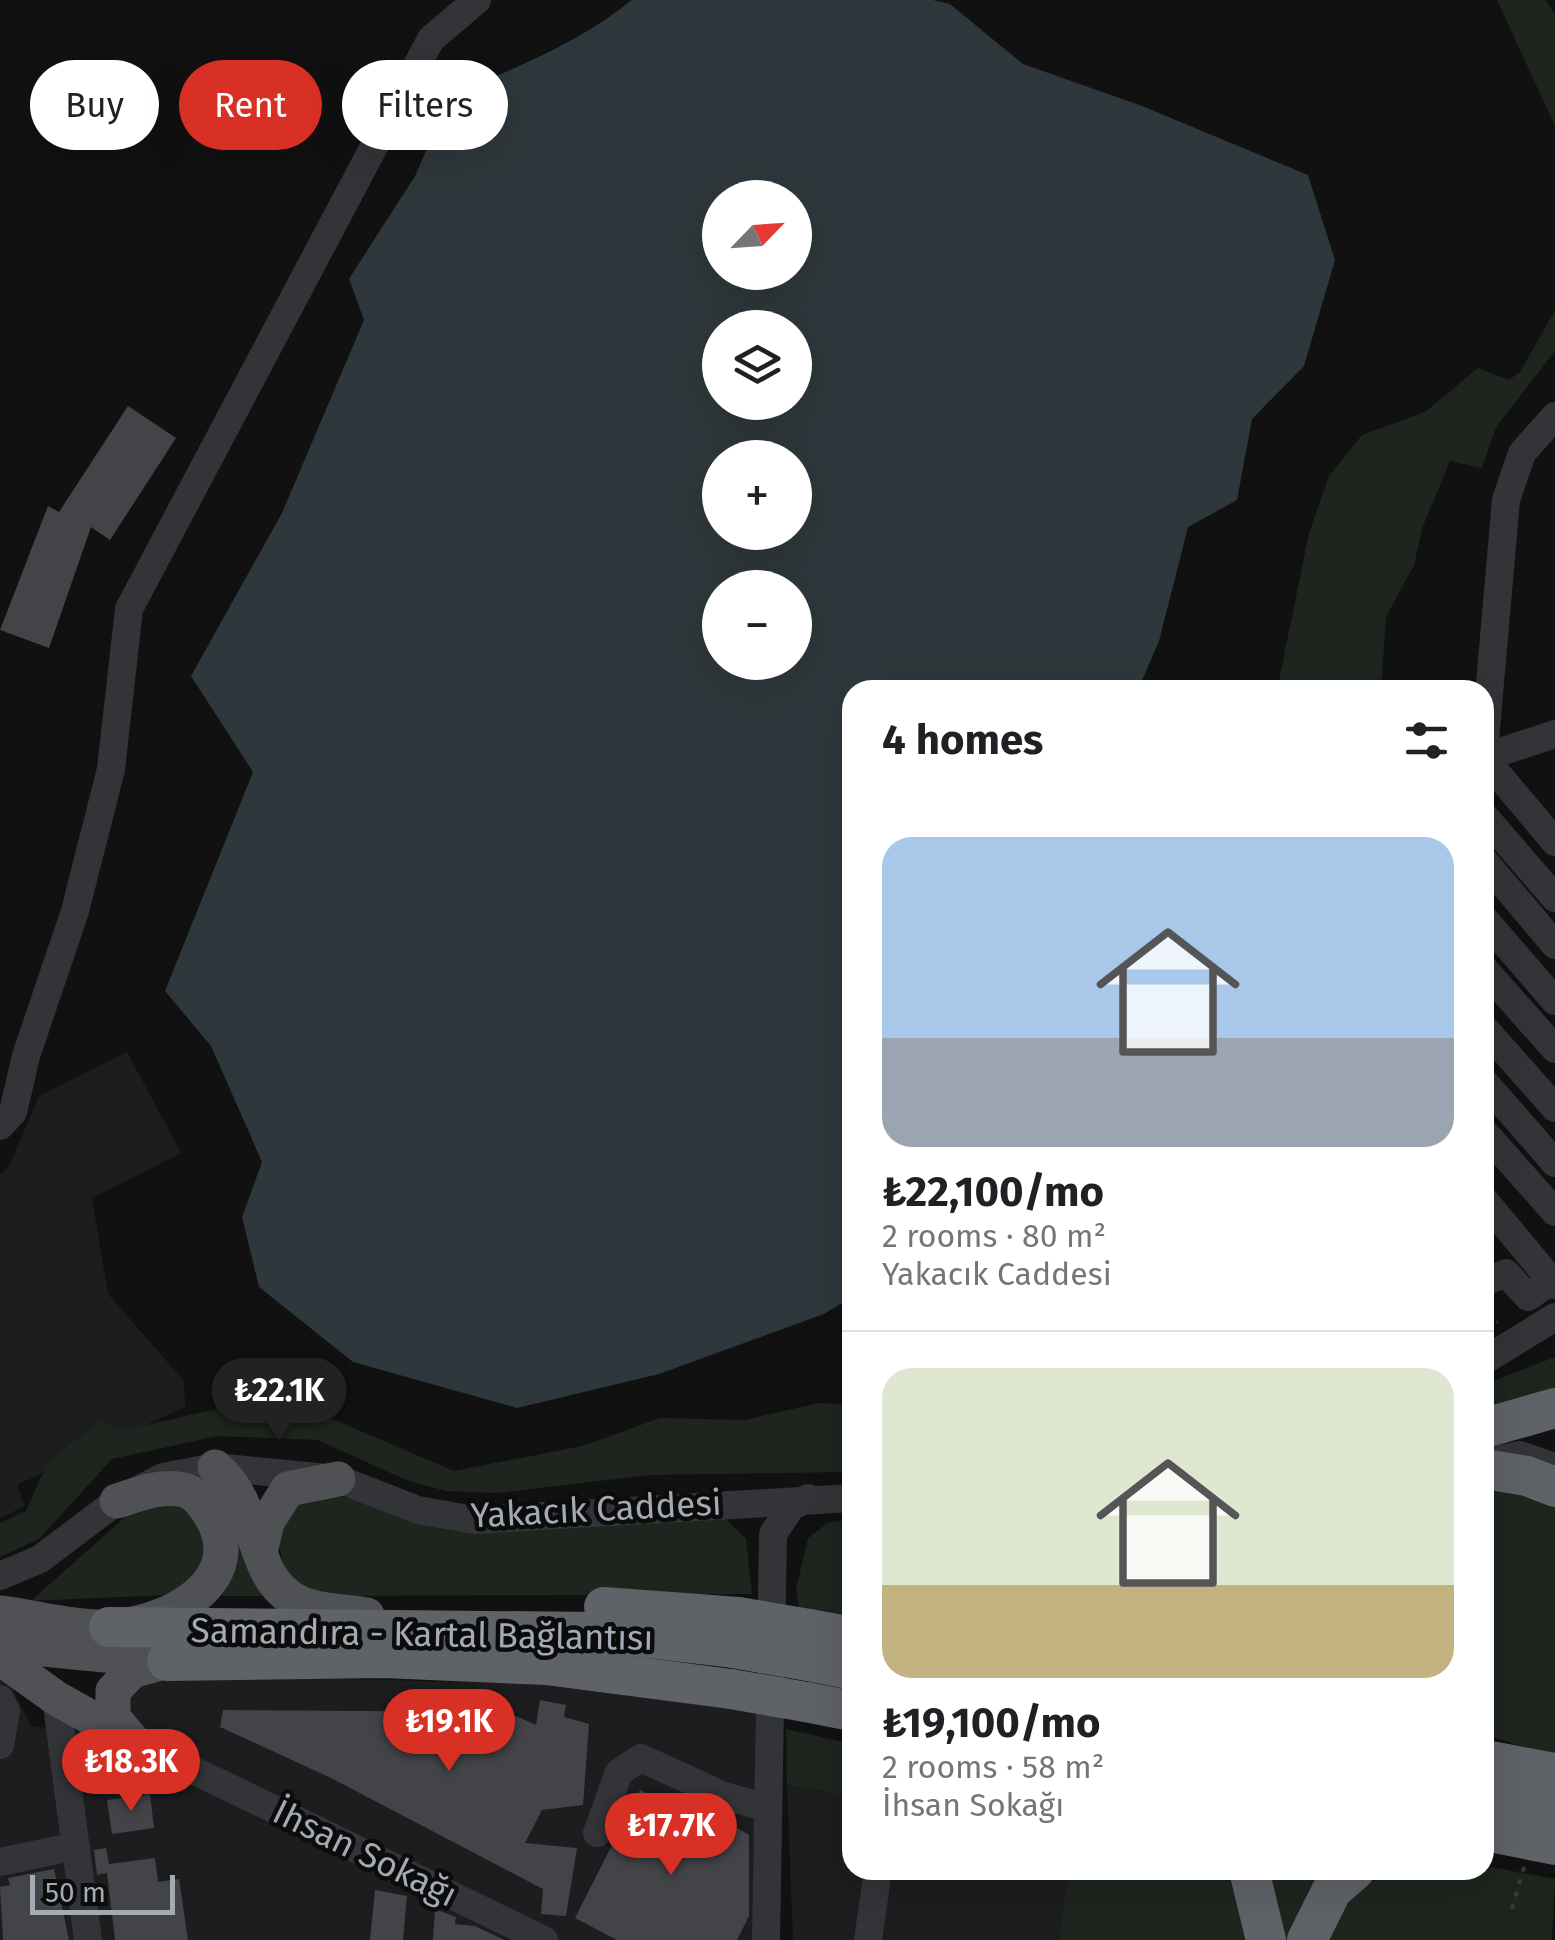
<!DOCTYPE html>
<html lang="en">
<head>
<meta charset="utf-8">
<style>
	:root { --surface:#fff; --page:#f2f2f2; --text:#202124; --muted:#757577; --line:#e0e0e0; --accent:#d93025 }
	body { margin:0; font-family:"Fira Sans",sans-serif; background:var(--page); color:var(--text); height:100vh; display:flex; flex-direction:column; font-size:38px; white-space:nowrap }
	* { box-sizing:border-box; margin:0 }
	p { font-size:32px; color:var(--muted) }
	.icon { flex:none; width:55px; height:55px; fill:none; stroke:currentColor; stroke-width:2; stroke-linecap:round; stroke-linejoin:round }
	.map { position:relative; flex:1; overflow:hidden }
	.drawer { position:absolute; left:842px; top:680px; width:652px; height:1200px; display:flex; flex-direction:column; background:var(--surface); border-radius:30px; box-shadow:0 10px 40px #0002 }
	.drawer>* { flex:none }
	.hud { position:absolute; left:30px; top:60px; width:662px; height:90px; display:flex; gap:20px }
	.needle { width:65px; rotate:65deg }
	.buttons { position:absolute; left:702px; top:180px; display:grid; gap:20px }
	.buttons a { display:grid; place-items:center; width:110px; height:110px; border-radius:50%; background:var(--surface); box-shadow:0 10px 40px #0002; font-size:50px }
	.scale { position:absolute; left:30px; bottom:25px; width:145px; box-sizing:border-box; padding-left:10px; border:5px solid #a4aab1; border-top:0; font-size:28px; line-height:35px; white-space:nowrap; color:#a4aab1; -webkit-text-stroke:8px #0c0c0d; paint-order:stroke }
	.price { position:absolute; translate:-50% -85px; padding:0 22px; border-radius:35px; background:var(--accent); color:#fff; font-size:32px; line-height:65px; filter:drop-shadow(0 2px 5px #0008) }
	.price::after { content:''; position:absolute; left:50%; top:60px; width:30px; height:22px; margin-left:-15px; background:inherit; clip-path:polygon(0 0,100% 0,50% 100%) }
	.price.selected { background:#222; color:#fff }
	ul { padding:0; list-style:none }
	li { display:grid; align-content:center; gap:20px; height:530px; padding:0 40px }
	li+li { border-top:2px solid var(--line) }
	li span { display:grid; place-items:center; height:310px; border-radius:30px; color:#555 }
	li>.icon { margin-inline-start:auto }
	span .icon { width:180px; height:180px; fill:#fffc; stroke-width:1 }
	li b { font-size:42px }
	h2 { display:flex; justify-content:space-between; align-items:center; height:120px; padding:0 40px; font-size:42px }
	.chip { padding:0 35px; border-radius:45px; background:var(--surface); box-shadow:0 10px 40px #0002; font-size:35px; line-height:90px }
	.chip.selected { background:var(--accent); color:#fff }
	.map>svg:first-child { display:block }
	.built { fill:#1d1d1f }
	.green { fill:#1e241e }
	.water { fill:#2e373b; fill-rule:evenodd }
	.building { fill:#434447 }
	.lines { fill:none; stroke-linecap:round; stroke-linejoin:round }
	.path { stroke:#383b3e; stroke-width:4; stroke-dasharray:5 8; stroke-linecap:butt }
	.minor { stroke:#323437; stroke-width:28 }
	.major { stroke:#4f5155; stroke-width:35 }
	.highway { stroke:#5f6267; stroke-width:40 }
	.highway-bridge { stroke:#5f6267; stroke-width:40 }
	.labels { text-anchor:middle; stroke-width:9; stroke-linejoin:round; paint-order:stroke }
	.street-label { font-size:35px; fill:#a4aab1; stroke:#0c0c0d }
</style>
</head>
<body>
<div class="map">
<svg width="1555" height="1940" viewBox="0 0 1555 1940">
	<rect width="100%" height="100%" fill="#111112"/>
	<!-- built -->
	<g class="built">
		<polygon points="127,1052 181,1153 92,1198 108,1294 184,1381 185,1407 17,1485 25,1506 0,1518 0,1174 9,1167 39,1096"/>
		<polygon points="0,1664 32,1727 113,1729 141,1674 541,1684 755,1710 763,1940 0,1940"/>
		<polygon points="787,1785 852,1797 852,1870 1069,1870 1058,1940 793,1940"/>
	</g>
	<!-- green -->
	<g class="green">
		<polygon points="1497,0 1545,0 1555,14 1555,126"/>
		<polygon points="1555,310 1555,351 1496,427 1482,468 1450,461 1423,526 1414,565 1386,617 1382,677 1377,690 1277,690 1309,533 1329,476 1362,435 1425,412 1478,368 1509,380 1520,372"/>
		<polygon points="1555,1357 1555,1392 1485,1411 1485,1384"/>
		<polygon points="251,1401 275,1401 319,1413 454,1471 582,1446 660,1418 745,1420 819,1403 852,1405 852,1472 650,1475 498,1493 446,1491 406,1480 318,1440 218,1436 112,1459 39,1539 0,1557 0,1523 26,1511 47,1463 101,1420 121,1431"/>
		<polygon points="1485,1482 1555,1503 1555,1756 1485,1735"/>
		<polygon points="220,1483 270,1596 222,1596 235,1565"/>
		<path d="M326,1493L487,1531L720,1514L746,1539L752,1594L329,1596C286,1584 281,1571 278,1529L300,1501Z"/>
		<polygon points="178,1497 201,1515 209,1565 169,1595 31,1601 142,1502"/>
		<polygon points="852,1520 852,1622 800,1613 796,1589 808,1538 829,1522"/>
		<polygon points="786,1729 852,1744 852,1797 787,1785"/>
		<path d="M1485,1866L1555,1879L1552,1940H1323C1359,1860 1409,1870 1485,1870Z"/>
		<polygon points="1069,1870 1239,1870 1254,1940 1058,1940"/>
		<polygon points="1264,1870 1334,1870 1294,1940 1278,1940"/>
	</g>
	<!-- water -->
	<path class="water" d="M632,0H933L950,4L1023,64L1142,106L1308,175L1335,260L1304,366L1252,419L1237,500L1188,527L1159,641L1138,690H852V1297L824,1314L659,1374L517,1408L353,1362L259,1287L242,1217L262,1162L211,1046L165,991L253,772L191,676L282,513L364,320L349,279L415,176L451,95C513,69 579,43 632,0ZM720,198H795V272H720ZM720,328H795V402H720ZM720,458H795V532H720ZM720,588H795V662H720Z"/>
	<!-- building -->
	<g class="building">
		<polygon points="128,406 176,438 110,540 91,527 49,648 0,630 48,506 59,512"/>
		<polygon points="540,1700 566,1705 564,1717 589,1724 583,1805 542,1810 525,1843 577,1848 566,1916 541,1914 543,1889 331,1778 220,1727 223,1710 507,1712 536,1725"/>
		<polygon points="640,1790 700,1820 706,1810 749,1835 749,1916 737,1940 617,1940 575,1918"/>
		<polygon points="150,1794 154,1828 112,1834 107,1800"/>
		<polygon points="106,1848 109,1864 155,1858 158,1882 179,1879 188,1940 115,1940 107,1873 97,1875 94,1850"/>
		<polygon points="54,1869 69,1940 3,1940 0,1887 10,1885 8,1878"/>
		<polygon points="375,1890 407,1896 403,1940 370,1940"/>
		<polygon points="435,1909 456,1917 455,1924 475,1926 504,1940 433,1940"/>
	</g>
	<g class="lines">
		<!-- path -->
		<g class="path">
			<polyline points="1485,1328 1498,1322"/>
			<polyline points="1512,1909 1524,1867"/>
		</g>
		<!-- minor -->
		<g class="minor">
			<polyline points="1485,740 1506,500 1522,453 1555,416"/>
			<polyline points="1485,757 1555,734"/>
			<polyline points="1485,759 1555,842"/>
			<polyline points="1485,817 1555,898"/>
			<polyline points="1485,862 1555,945"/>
			<polyline points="1485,920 1555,1001"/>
			<polyline points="1485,970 1555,1049"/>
			<polyline points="1485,1029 1555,1108"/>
			<polyline points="1485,1083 1555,1163"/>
			<polyline points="0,1126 13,1112 26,1056 75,911 111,769 129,609 431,39 477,0"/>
			<polyline points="1485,1133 1555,1212"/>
			<polyline points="1485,1201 1555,1285"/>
			<polyline points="1485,1282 1506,1273 1528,1297 1551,1281"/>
			<polyline points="1485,1360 1555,1317"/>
			<polyline points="1501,1459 1520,1455 1555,1467"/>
			<polyline points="0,1576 40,1559 117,1501 163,1477 215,1467 338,1479 418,1510 474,1520 852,1498"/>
			<polyline points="56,1698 88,1940"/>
			<polyline points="0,1699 6,1711 0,1745"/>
			<polyline points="131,1740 544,1940"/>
			<polyline points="597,1833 619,1772 641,1758 724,1796 768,1808"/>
			<polyline points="0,1862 76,1846"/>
			<polyline points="766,1940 773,1534 791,1507 808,1498"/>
			<polyline points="868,1940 878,1870"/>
		</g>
		<!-- major -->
		<g class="major">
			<path d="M215,1467C263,1507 247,1577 298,1602C319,1612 345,1611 367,1615"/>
			<polyline points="260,1553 267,1522 288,1489 338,1479"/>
			<path d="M0,1613C35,1617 73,1628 108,1627C163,1626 251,1583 211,1516C205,1506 196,1493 184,1490C160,1485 139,1494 117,1501"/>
			<polyline points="0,1645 167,1661"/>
			<polyline points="0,1658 56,1698 131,1740"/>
			<polyline points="131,1739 113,1717 113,1691 132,1671 161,1663"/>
		</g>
		<!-- highway -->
		<g class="highway">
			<polyline points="1485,1428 1555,1408"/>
			<polyline points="1485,1469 1527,1476 1555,1487"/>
			<polyline points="604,1607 738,1617"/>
			<polyline points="109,1627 594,1632 733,1648"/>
			<polyline points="809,1629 852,1637"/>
			<polyline points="167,1661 384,1658 546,1665 731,1689"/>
			<polyline points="808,1661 852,1670"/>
			<polyline points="806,1702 852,1711"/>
			<polyline points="1485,1760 1555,1773"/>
			<polyline points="1485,1797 1555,1810"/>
			<polyline points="1485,1831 1555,1845"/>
			<polyline points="1249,1870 1266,1940"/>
			<polyline points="1307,1940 1332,1890 1355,1870"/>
		</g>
		<!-- highway-bridge -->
		<g class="highway-bridge">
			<polyline points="738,1617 809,1629"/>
			<polyline points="733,1648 808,1661"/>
			<polyline points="731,1689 806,1702"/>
		</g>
	</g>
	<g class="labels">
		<!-- street labels -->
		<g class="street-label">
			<text transform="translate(596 1509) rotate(-3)" y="12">Yakacık Caddesi</text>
			<text transform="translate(422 1634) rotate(1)" y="12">Samandıra - Kartal Bağlantısı</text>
			<text transform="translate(365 1853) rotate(26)" y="12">İhsan Sokağı</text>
		</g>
	</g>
</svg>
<div class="buttons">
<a><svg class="needle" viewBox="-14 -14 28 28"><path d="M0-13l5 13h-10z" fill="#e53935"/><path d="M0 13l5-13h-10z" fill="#757577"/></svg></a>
<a><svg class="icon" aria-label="layers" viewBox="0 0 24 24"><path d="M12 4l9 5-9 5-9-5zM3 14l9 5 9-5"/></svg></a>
<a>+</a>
<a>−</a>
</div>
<div class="scale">50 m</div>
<b class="price selected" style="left:279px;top:1443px">₺22.1K</b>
<b class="price" style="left:449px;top:1774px">₺19.1K</b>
<b class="price" style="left:131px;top:1814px">₺18.3K</b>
<b class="price" style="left:671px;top:1878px">₺17.7K</b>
<div class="hud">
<a class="chip">Buy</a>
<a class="chip selected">Rent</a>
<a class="chip">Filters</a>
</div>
<section class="drawer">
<h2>4 homes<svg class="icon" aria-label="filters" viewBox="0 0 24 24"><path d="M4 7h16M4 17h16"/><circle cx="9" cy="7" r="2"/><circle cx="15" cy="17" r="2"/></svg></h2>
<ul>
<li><span style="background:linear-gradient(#a9c7e8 65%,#9aa5b1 0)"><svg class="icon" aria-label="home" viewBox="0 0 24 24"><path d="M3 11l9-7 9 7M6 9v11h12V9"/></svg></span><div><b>₺22,100/mo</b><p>2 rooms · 80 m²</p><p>Yakacık Caddesi</p></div></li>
<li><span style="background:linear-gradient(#dfe7d0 70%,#c2b280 0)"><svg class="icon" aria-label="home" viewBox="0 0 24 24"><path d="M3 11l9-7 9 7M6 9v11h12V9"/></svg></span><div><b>₺19,100/mo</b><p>2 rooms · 58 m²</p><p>İhsan Sokağı</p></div></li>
</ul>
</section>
</div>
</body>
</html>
